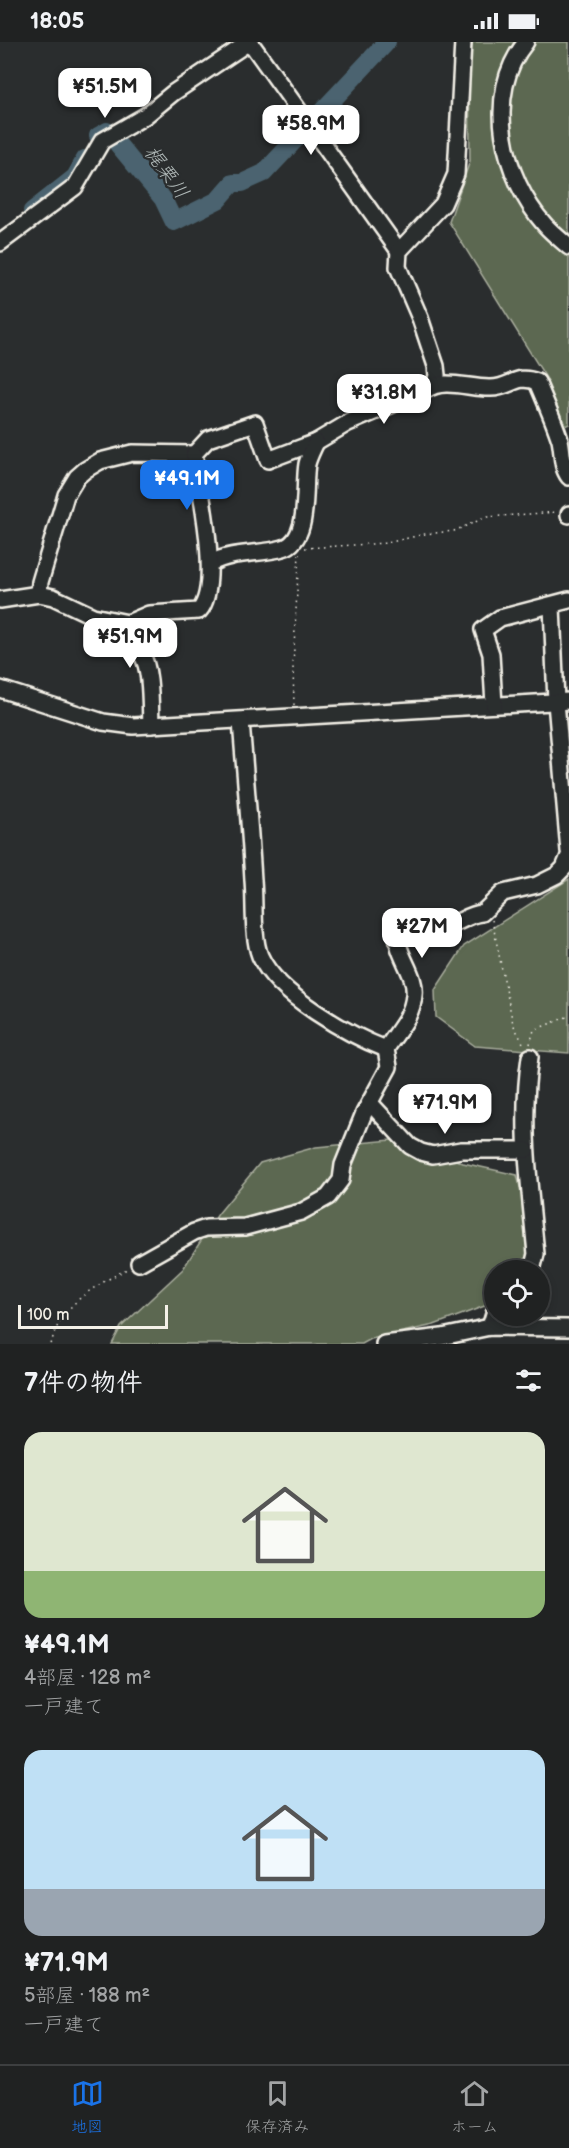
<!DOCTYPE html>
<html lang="ja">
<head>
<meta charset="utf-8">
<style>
	:root { --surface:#202222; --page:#282a2a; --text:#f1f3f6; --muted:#a2a4a5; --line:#3d3f40; --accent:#1a73e8 }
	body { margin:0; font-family:"Balsamiq Sans","Klee One",sans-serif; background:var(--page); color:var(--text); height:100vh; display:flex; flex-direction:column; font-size:22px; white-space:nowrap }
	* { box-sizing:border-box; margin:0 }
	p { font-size:20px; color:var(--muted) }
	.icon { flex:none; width:33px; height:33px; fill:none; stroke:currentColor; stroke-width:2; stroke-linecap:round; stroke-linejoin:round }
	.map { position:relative; height:1302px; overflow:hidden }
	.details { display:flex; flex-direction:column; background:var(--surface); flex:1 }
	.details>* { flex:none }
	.fabs { position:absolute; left:484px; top:1218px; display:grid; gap:12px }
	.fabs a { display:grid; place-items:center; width:66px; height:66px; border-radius:50%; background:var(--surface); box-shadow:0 3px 9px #0003,0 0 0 2px var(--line); font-size:30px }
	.scale { position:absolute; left:18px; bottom:15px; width:150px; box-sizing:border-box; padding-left:6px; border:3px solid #f4f1e8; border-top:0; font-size:16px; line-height:21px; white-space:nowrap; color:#f4f1e8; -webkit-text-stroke:4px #2a2d2e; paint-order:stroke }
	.price { position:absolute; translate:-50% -51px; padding:0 14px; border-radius:12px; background:#fff; color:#222; font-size:20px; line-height:39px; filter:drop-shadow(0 2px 3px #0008) }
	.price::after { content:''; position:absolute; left:50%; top:36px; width:18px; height:14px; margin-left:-9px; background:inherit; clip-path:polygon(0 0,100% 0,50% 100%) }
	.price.current { background:var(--accent); color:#fff }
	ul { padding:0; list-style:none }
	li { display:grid; align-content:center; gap:12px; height:318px; padding:0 24px }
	li span { display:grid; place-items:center; height:186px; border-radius:18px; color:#555 }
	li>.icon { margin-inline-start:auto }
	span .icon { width:108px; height:108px; fill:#fffc; stroke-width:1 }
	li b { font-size:26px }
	h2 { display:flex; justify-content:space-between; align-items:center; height:72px; padding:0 24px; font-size:26px }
	.status { display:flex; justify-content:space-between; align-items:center; height:42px; padding:0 30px; background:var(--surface); direction:ltr }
	.status svg { height:16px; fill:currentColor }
	.tab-bar { display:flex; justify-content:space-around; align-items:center; height:84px; border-top:2px solid var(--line); background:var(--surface); font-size:16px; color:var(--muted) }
	.tab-bar a { display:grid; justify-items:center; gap:3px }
	.tab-bar .current { color:var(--accent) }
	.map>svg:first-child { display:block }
	.green { fill:#5b6851; stroke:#a8ac9c; stroke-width:1.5 }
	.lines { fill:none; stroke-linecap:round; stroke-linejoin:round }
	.river { stroke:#4b646f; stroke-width:18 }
	.minor-casing { stroke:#f4f1e8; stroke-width:20 }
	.path { stroke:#f4f1e8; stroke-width:1.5; stroke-dasharray:1.5 4.5; stroke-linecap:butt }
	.minor { stroke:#2a2d2e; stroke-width:15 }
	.labels { text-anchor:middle; stroke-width:4.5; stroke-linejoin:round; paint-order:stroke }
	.water-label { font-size:20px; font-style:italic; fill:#b0b9b8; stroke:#2a2d2e }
</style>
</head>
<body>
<div class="status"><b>18:05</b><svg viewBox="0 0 49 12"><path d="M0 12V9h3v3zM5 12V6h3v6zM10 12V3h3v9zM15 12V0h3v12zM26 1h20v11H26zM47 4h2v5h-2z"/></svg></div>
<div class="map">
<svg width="569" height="1302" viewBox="0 0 569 1302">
	<rect width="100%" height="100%" fill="#2a2d2e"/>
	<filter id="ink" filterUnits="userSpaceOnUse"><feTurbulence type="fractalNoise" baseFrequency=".0167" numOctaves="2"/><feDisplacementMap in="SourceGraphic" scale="12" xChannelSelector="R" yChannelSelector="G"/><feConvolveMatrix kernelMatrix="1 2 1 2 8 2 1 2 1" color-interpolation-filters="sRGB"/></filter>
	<g filter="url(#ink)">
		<!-- green -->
		<g class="green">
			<polygon points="469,0 569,0 569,382 563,385 545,340 548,339 449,180 470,119"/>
			<polygon points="569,837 569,1011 475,1004 436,975 435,948 464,904"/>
			<polygon points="392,1098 432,1108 463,1121 517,1133 524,1161 528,1210 522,1228 495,1228 495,1258 490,1262 434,1283 371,1297 362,1302 112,1302 121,1285 183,1227 218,1172 260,1121 316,1105"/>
		</g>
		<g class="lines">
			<!-- river -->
			<g class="river">
				<polyline points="98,94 107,89 163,157 174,180 218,158 233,141 242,141 264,131 387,0"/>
				<polyline points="32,169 75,135 85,117"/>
			</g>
			<!-- minor casing -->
			<g class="minor-casing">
				<g id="minor">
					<polyline points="250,0 399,209"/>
					<path d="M526,0C483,52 503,136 545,183C552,191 561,198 569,205"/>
					<polyline points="0,201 75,145 102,99 145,74 173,51 249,0"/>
					<polyline points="435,341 437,333 436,324 420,276 398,225 399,209 443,162 456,132 463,0"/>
					<path d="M194,412L208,397L255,381L268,418L316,400L348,381L426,348C444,335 470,347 491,346C511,346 516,331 537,340C545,359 554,379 560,398C563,411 561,425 569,435"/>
					<polyline points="569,472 569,473"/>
					<path d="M211,521C233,509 259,513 283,506C311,498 303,444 307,422C309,414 313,407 316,400"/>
					<polyline points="39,552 40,540 66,453 77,435 85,428 100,419 132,411 194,412"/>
					<path d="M0,558L39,552L53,555L93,574L128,581L149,572L199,569C222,544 200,446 194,412"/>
					<polyline points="552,564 556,660 569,809"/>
					<path d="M113,580C115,594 134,600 141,611C152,628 150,664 151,683"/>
					<polyline points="0,647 103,680 133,684 569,659"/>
					<polyline points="494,663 491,612 483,588 500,576 569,558"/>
					<path d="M241,679C245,732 250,785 253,838C255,860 252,894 260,914C277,953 349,993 386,1007"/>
					<path d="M530,1015C520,1081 530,1146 536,1212L532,1228"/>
					<polyline points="371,1062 410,1104 421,1110 433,1113 461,1108 526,1108"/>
					<path d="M139,1221L194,1190L206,1186L245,1185L301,1170L328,1155L341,1138L343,1123L364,1071L389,1025L386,1007C397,989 412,976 414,953C417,929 391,909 399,885C414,885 432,887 447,884C460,881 469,872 482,871L503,851L537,843L557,833L564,826L569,814"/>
					<polyline points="490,1285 495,1269"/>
					<polyline points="384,1302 442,1295 490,1285 569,1286"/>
				</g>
			</g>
			<!-- path -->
			<g class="path">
				<polyline points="305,506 387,501 425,492 454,489 487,475 557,470"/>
				<polyline points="294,663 293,625 299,512"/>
				<polyline points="492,878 513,982 524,1003"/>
				<polyline points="530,1002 534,988 569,974"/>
				<path d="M50,1302C53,1296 55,1290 57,1285C72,1255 101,1241 129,1226"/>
			</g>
			<!-- minor -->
			<use href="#minor" class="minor"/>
		</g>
	</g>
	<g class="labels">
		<!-- water labels -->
		<g class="water-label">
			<text transform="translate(167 130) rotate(54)" y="7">梶栗川</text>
		</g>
	</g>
</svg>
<div class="fabs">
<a><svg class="icon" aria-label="locate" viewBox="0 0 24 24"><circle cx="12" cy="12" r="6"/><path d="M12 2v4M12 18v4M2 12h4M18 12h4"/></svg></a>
</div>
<div class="scale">100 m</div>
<b class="price" style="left:105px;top:77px">¥51.5M</b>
<b class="price" style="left:311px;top:114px">¥58.9M</b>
<b class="price" style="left:384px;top:383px">¥31.8M</b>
<b class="price current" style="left:187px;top:469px">¥49.1M</b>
<b class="price" style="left:130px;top:627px">¥51.9M</b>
<b class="price" style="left:422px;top:917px">¥27M</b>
<b class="price" style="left:445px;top:1093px">¥71.9M</b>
</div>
<section class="details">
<h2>7件の物件<svg class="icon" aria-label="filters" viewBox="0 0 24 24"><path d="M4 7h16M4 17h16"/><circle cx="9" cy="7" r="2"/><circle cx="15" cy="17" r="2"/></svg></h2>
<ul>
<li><span style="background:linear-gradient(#dfe7d0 75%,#8fb573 0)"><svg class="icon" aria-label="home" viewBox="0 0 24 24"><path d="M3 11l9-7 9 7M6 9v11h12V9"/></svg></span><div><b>¥49.1M</b><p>4部屋 · 128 m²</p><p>一戸建て</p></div></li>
<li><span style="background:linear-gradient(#bfe0f5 75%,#9aa5b1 0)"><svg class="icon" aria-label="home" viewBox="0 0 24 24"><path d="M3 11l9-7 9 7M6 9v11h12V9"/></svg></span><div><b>¥71.9M</b><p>5部屋 · 188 m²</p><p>一戸建て</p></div></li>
</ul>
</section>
<nav class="tab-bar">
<a class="current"><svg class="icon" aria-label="map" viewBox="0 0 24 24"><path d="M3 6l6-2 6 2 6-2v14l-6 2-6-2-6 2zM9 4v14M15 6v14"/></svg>地図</a>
<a><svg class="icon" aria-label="saved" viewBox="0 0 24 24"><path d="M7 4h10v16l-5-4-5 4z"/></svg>保存済み</a>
<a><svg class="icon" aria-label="home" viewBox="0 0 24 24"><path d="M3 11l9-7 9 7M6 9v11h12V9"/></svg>ホーム</a>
</nav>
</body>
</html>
